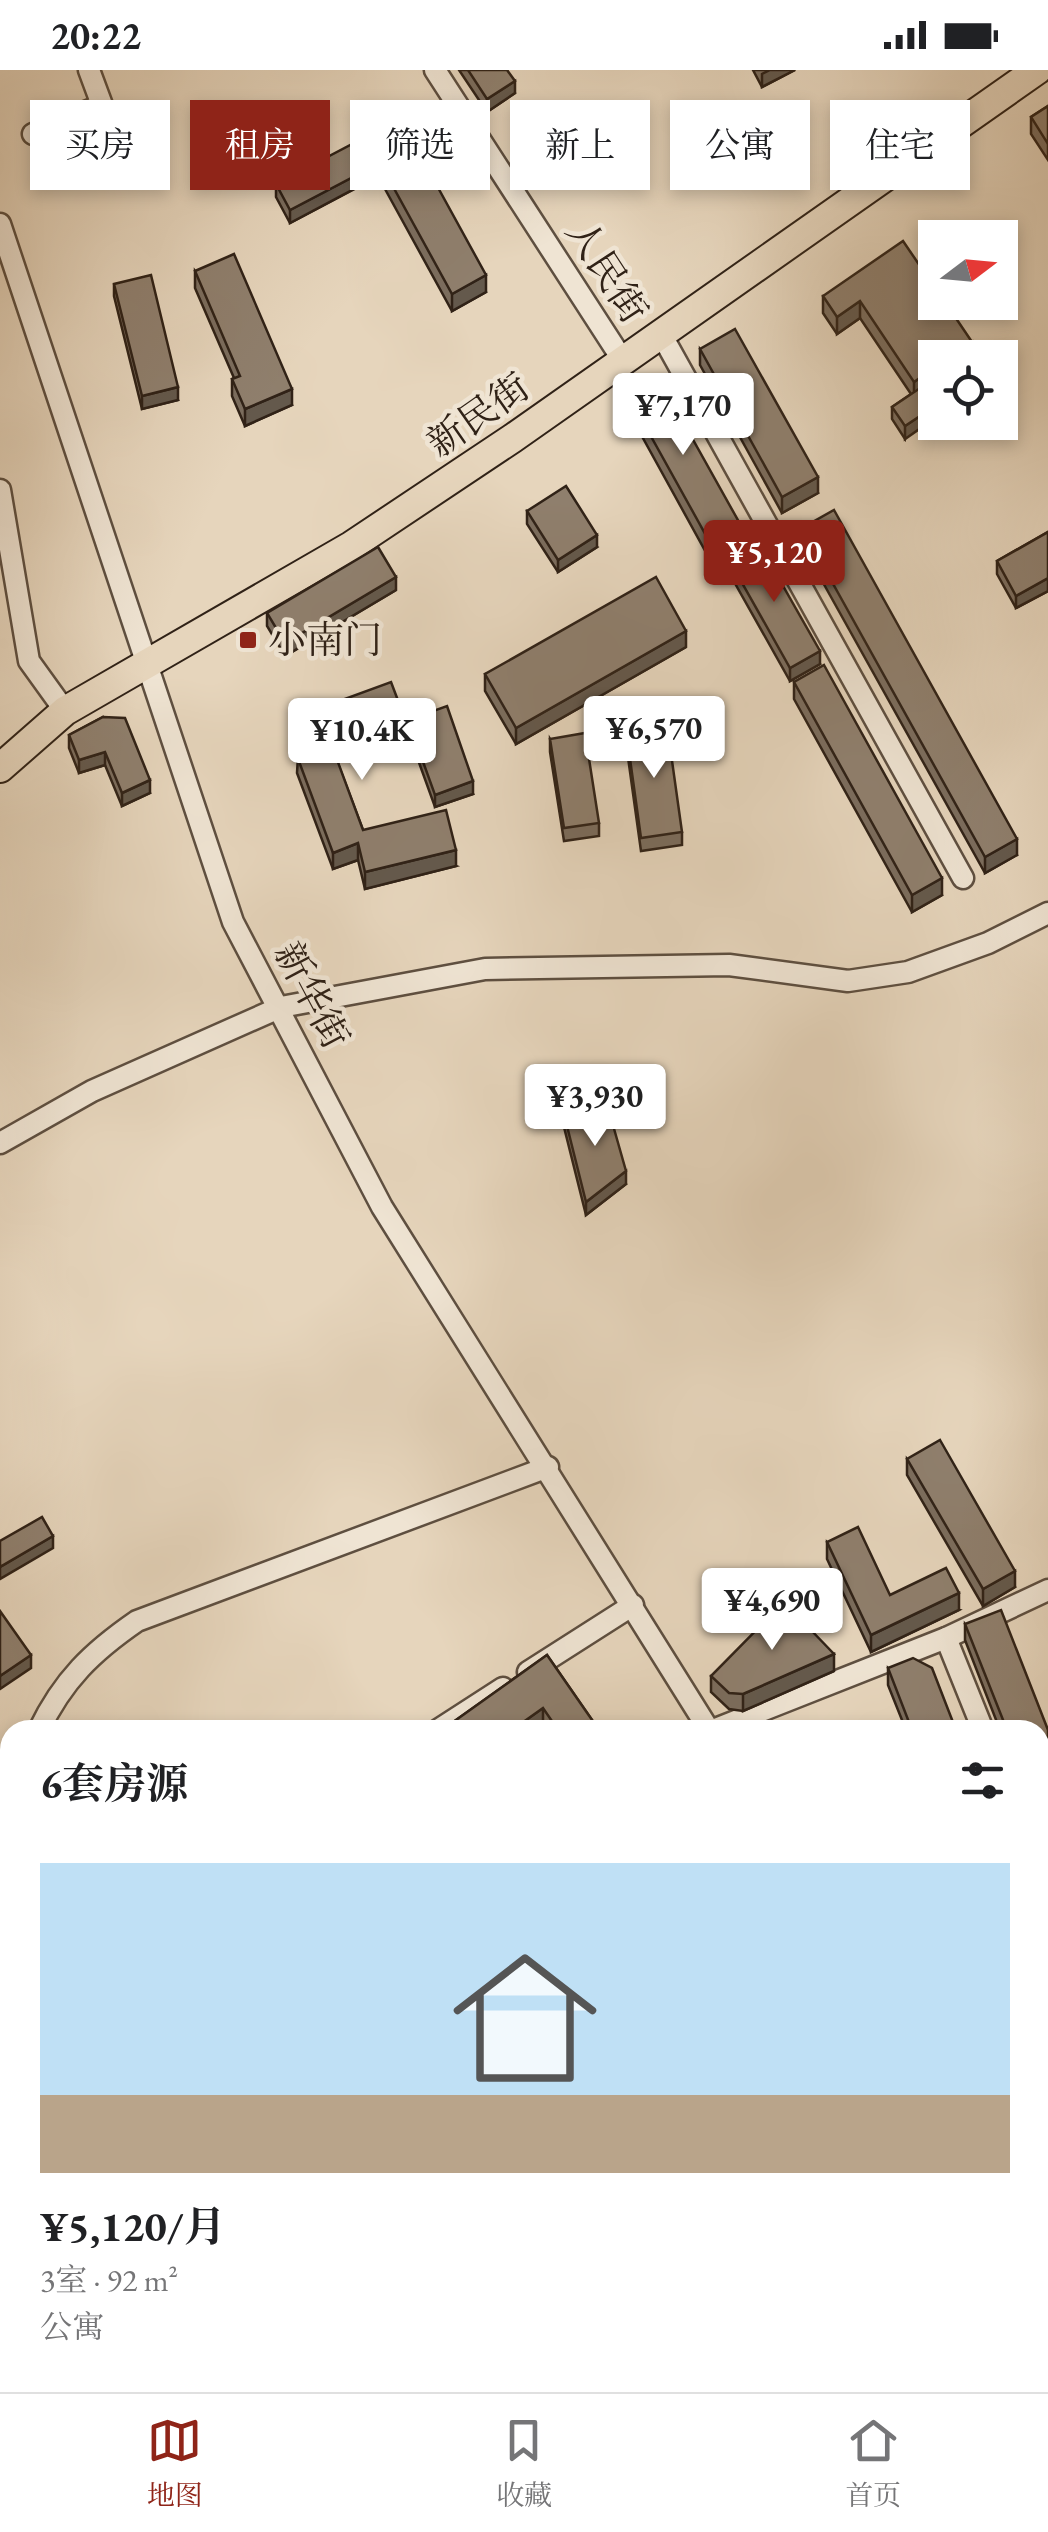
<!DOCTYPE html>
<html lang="zh">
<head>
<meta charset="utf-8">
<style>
	:root { --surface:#fff; --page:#f6f6f6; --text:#202124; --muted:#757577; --line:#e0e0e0; --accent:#8f2418 }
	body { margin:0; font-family:"EB Garamond","Noto Serif SC",serif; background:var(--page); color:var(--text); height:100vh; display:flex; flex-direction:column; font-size:38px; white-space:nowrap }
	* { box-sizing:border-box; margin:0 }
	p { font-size:32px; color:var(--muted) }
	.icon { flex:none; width:55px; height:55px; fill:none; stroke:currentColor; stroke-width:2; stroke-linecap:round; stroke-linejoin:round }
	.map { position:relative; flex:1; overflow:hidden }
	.side { position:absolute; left:0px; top:1650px; width:1050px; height:672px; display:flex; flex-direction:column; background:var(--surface); border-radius:30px 30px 0 0; box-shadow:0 5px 15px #0003 }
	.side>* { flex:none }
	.guide { position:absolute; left:30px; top:30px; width:990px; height:90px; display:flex; gap:20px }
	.needle { width:65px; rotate:74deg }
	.controls { position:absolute; left:918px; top:150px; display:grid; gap:20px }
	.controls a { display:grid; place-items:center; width:100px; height:100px; border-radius:0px; background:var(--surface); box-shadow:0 5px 15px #0003; font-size:50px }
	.price { position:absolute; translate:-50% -85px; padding:0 22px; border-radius:10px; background:#fff; color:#222; font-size:32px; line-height:65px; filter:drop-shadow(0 2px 5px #0008) }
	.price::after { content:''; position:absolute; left:50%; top:60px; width:30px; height:22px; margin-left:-15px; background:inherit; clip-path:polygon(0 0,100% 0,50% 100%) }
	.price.on { background:var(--accent); color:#fff }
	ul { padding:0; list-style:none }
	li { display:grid; align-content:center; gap:20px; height:530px; padding:0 40px }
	li span { display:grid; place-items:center; height:310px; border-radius:0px; color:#555 }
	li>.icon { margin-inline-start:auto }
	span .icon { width:180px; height:180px; fill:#fffc; stroke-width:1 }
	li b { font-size:42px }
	h2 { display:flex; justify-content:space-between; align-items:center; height:120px; padding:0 40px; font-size:42px }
	.chip { padding:0 35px; border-radius:0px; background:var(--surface); box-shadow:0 5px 15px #0003; font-size:35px; line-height:90px }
	.chip.on { background:var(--accent); color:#fff }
	.status { display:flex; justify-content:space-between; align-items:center; height:70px; padding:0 50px; background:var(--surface); direction:ltr }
	.status svg { height:28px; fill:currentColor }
	.tab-bar { display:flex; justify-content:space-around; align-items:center; height:140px; border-top:2px solid var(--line); background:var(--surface); font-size:28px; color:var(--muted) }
	.tab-bar a { display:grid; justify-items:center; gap:5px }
	.tab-bar .on { color:var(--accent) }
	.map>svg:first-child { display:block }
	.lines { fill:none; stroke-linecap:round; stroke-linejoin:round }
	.river { stroke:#a89884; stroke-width:32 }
	.minor-casing { stroke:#5e4f40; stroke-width:25 }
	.major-casing { stroke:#302217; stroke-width:32 }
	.minor { stroke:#efe4d3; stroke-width:20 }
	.major { stroke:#e6d5bc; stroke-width:28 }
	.wall { fill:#7b6d5e; stroke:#302217; stroke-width:2.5 }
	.shaded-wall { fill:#64594c; stroke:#302217; stroke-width:2.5 }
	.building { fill:#8f7f6d; stroke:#302217; stroke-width:2.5 }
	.poi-dot { fill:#8f2418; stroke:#efe4d3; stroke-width:4 }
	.labels { text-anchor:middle; stroke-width:9; stroke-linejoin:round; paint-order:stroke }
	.street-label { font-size:38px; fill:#302217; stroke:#efe4d3 }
	.poi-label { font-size:38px; fill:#302217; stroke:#efe4d3; text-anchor:start }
</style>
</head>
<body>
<div class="status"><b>20:22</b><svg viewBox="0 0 49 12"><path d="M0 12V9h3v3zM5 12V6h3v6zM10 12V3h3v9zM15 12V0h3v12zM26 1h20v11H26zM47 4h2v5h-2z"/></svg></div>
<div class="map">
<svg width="1048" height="2322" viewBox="0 0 1048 2322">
	<rect width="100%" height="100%" fill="#e6d5bc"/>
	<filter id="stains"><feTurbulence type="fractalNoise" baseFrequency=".002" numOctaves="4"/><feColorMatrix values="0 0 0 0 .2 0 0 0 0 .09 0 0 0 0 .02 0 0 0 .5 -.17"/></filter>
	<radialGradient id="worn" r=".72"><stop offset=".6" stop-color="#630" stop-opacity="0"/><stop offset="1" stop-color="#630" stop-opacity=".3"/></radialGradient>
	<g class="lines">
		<!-- river -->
		<g class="river">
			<polyline points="1040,2172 1048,2170"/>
			<polyline points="142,2322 218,2312"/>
		</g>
		<!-- minor casing -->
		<g class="minor-casing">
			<g id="minor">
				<polyline points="435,0 622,289"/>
				<polyline points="33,64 102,35 89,0"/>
				<polyline points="0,154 233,852 382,1137 709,1660"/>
				<polyline points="660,262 963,808"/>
				<polyline points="0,420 29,591 65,641"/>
				<polyline points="0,1073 92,1021 281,937 485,899 729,895 848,911 908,902 988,873 1048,843"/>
				<polyline points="946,1568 983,1660"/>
				<polyline points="528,1602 633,1535"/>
				<path d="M39,1660C63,1610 92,1582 137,1551L548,1397"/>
				<polyline points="438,1660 503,1618"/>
				<polyline points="713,1660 946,1568 1048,1520"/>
				<polyline points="0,1734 10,1715"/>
				<polyline points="1040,1802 1048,1822"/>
				<polyline points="0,1928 10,1922"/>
				<polyline points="1040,2032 1048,2030"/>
				<polyline points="0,2197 10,2196"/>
				<polyline points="934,2312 936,2322"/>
			</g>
		</g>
		<!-- major casing -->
		<g class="major-casing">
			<polyline id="major" points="0,698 65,641 351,476 513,368 1037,0"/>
		</g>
		<!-- minor -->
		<use href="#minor" class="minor"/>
		<!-- major -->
		<use href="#major" class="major"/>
	</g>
	<!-- wall -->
	<g class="wall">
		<polygon points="459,0 507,0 515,23 487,42"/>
		<polygon points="753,0 795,0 762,17"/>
		<polygon points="1048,36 1048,90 1031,64 1031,47"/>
		<polygon points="412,87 486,222 452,241 385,119 385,103 290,153 276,127 276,114"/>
		<polygon points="195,201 292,335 245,356 232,326 232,309 234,308 195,218"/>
		<polygon points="114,214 178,330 142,339 114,226"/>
		<polygon points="935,218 905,369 892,349 892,337 911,324 860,248 837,264 823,243 823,226"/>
		<polygon points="700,279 818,423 782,443 700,295"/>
		<polygon points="628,325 739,469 708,486 628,341"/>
		<polygon points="527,441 597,477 558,502 527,454"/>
		<polygon points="802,458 1017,785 985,803 802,475"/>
		<polygon points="1048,462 1048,521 1016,538 997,504 997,491"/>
		<polygon points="728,488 820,594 790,611 728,501"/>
		<polygon points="396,520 285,586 267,556 267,543"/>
		<polygon points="686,577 516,674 485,621 485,604"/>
		<polygon points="794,612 942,825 912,842 794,629"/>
		<polygon points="103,647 150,723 122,736 105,695 79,703 69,678 69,665"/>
		<polygon points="290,649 405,666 337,691 363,760 456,796 365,819 358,790 333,799 297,703 298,686 290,666"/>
		<polygon points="408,650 473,724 435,737 408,662"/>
		<polygon points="626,660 682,762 682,775 641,781 626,673"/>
		<polygon points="550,669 599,753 599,766 564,771 550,682"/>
		<polygon points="564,1044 626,1114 586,1145 564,1057"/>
		<polygon points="907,1389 1015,1517 983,1536 907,1405"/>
		<polygon points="827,1472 890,1525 959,1540 871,1582 827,1489"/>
		<polygon points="965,1554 1048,1660 1048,1780 1040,1760 1040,1660 1000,1660 965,1570"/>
		<polygon points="547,1585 599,1660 547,1660 543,1655 536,1660 442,1660"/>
		<polygon points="888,1598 956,1660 906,1660 888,1615"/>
		<polygon points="834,1601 743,1641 729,1639 711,1622 711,1606"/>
	</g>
	<!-- shaded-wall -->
	<g class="shaded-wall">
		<polygon points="770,0 795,0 762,17 762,4"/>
		<polygon points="515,11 515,23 487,42 487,29"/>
		<polygon points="412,76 412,88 290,153 290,140"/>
		<polygon points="486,205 486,222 452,241 452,224"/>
		<polygon points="860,231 860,248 837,264 837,247"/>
		<polygon points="972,272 972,288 950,288"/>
		<polygon points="935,297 935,314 914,328 914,312"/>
		<polygon points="178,317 178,330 142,339 142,326"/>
		<polygon points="292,319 292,335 245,356 245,339"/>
		<polygon points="935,336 935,348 905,369 905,356"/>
		<polygon points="818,407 818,423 782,443 782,427"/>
		<polygon points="739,452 739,469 708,486 708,469"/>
		<polygon points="597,465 597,477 558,502 558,490"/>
		<polygon points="396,507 396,520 285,586 285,573"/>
		<polygon points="1048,508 1048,521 1016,538 1016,526"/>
		<polygon points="686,561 686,577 516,674 516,658"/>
		<polygon points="820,581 820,594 790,611 790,598"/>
		<polygon points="405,649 405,666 332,693 332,676"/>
		<polygon points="105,682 105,695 79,703 79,690"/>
		<polygon points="150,710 150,723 122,736 122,723"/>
		<polygon points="473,711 473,724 435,737 435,725"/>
		<polygon points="1017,769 1017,785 985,803 985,787"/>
		<polygon points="358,773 358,790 333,799 333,783"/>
		<polygon points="456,780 456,796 365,819 365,802"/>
		<polygon points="942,808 942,825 912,842 912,825"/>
		<polygon points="626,1101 626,1114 586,1145 586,1132"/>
		<polygon points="53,1466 53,1478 0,1509 0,1497"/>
		<polygon points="1015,1501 1015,1517 983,1536 983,1519"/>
		<polygon points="959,1523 959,1540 871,1582 871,1565"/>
		<polygon points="834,1584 834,1601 743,1641 743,1624"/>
		<polygon points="31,1585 31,1598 0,1619 0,1606"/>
		<polygon points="543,1638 543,1655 536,1660 512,1660"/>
		<polygon points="1048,1943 1048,1960 1040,1964 1040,1947"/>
	</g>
	<!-- building -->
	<g class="building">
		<polygon points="468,0 507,0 515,11 487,29"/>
		<polygon points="1048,36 1048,74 1031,47"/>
		<polygon points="398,50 412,76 290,140 276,114"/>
		<polygon points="419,83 486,205 452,224 385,102"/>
		<polygon points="903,171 935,218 935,232 945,232 972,272 950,288 935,288 935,297 914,312 860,231 837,247 823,226"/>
		<polygon points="234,184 292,319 245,339 232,309 240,306 195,201"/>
		<polygon points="151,205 178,317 142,326 114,214"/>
		<polygon points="735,259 818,407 782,427 700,279"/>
		<polygon points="658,307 739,452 708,469 628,325"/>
		<polygon points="935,308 935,336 905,356 892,337"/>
		<polygon points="566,416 597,465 558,490 527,441"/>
		<polygon points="834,440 1017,769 985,787 802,458"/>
		<polygon points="1048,462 1048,508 1016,526 997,491"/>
		<polygon points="758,472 820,581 790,598 728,488"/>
		<polygon points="378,477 396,507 285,573 267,543"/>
		<polygon points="656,507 686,561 516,658 485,604"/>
		<polygon points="824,595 942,808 912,825 794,612"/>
		<polygon points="391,612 405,649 332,676 363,760 446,740 456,780 365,802 358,773 333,783 297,686 303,684 290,649"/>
		<polygon points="447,636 473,711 435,725 408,650"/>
		<polygon points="103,647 125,648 150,710 122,723 105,682 79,690 69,665"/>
		<polygon points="667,655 682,762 641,768 626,660"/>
		<polygon points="585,663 599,753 564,758 550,669"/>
		<polygon points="607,1034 626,1101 586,1132 564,1044"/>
		<polygon points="940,1370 1015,1501 983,1519 907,1389"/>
		<polygon points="42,1447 53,1466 0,1497 0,1471"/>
		<polygon points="858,1457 890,1525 946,1498 959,1523 871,1565 827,1472"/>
		<polygon points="784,1532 834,1584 743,1624 729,1623 711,1606"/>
		<polygon points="1001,1540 1048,1660 1048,1764 1040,1744 1040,1660 1007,1660 965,1554"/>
		<polygon points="0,1541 31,1585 0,1606"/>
		<polygon points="547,1585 599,1660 558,1660 543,1638 512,1660 442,1660"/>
		<polygon points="913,1588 932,1598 956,1660 912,1660 888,1598"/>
		<polygon points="1040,1869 1048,1886 1048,1943 1040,1947"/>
	</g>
	<!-- markers -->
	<rect class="poi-dot" x="238" y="560" width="20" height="20" rx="5"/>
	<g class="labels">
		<!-- street labels -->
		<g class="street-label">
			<text transform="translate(607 201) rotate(57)" y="13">人民街</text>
			<text transform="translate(478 345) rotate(-35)" y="13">新民街</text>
			<text transform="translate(312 925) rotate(62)" y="13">新华街</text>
		</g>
		<!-- poi labels -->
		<g class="poi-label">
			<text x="268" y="583">小南门</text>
		</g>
	</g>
	<rect width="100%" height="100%" filter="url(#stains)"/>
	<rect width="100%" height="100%" fill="url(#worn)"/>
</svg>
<div class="controls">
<a><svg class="needle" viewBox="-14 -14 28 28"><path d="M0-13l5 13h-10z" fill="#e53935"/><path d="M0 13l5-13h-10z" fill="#757577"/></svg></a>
<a><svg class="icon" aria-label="locate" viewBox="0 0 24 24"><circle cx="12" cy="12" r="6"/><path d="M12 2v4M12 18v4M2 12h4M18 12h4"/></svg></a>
</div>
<b class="price" style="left:683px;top:388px">¥7,170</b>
<b class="price on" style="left:774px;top:535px">¥5,120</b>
<b class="price" style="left:654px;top:711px">¥6,570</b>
<b class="price" style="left:362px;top:713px">¥10.4K</b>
<b class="price" style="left:595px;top:1079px">¥3,930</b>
<b class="price" style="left:772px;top:1583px">¥4,690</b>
<div class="guide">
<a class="chip">买房</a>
<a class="chip on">租房</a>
<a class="chip">筛选</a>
<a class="chip">新上</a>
<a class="chip">公寓</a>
<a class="chip">住宅</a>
</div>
<section class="side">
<h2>6套房源<svg class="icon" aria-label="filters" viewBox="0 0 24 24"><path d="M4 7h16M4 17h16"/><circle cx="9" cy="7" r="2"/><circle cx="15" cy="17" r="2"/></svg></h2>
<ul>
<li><span style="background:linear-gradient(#bfe0f5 75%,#b9a48a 0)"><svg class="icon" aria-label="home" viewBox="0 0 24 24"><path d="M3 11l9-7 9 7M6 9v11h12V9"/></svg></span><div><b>¥5,120/月</b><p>3室 · 92 m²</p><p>公寓</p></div></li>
</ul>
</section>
</div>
<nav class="tab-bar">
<a class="on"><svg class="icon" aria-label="map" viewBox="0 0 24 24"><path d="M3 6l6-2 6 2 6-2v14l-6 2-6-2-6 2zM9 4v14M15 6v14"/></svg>地图</a>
<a><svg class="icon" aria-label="saved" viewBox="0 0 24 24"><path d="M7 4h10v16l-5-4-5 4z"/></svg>收藏</a>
<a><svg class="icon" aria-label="home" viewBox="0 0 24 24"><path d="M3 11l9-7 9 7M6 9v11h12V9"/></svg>首页</a>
</nav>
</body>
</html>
